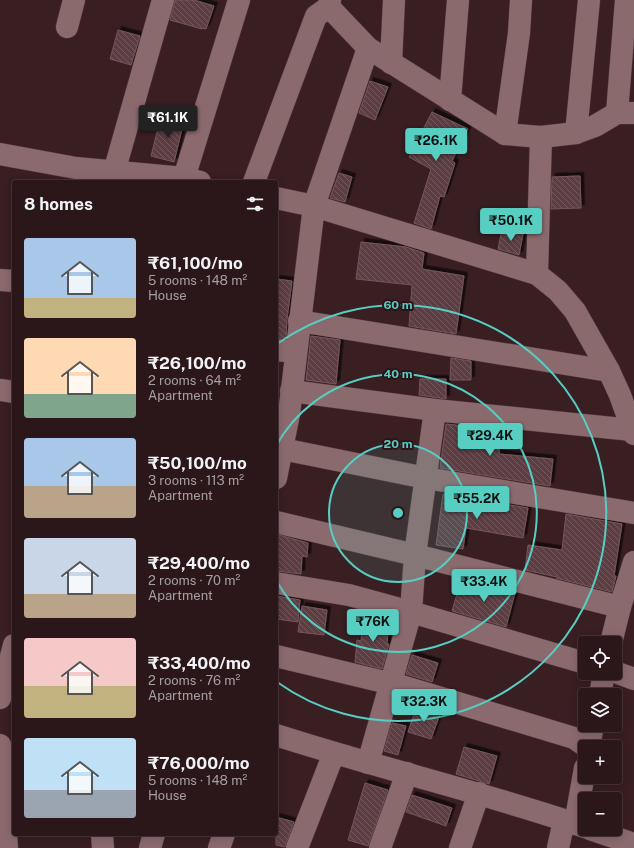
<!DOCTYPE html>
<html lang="en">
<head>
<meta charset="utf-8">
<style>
	:root { --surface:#2b161a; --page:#372327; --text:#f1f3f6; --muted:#a69fa2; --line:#473539; --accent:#57cec2 }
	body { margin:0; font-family:"Public Sans",sans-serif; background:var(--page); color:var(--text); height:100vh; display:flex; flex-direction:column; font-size:15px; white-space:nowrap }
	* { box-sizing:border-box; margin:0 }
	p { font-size:13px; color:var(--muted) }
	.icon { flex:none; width:22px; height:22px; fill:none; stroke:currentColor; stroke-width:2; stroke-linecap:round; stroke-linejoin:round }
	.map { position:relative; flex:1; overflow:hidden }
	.panel { position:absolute; left:12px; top:180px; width:266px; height:656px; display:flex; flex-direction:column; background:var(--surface); border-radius:4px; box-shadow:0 2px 10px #0003,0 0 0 1px var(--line) }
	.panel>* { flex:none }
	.controls { position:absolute; left:578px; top:636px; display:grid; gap:8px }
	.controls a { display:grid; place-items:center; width:44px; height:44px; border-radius:4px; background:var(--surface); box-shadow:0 2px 10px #0003,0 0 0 1px var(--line); font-size:20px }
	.price { position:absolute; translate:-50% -34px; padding:0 9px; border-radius:4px; background:var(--accent); color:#111; font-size:13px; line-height:26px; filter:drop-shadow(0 1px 2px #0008) }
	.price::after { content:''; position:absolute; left:50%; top:24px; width:12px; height:9px; margin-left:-6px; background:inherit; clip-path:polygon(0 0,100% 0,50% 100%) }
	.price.active { background:#222; color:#fff }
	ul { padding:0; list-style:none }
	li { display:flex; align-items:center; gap:12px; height:100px; padding:0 12px }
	li span { display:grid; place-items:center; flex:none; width:112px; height:80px; border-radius:4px; color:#555 }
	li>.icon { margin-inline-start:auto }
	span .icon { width:48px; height:48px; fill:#fffc; stroke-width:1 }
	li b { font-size:17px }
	h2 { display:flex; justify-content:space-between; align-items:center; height:48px; padding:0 12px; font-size:17px }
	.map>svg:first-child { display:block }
	.building { fill:url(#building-back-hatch); stroke:#76565b; filter:url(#shadow) }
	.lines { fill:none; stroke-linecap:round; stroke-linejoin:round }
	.minor-casing { stroke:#523b3f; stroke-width:23 }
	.minor { stroke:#8b6a6e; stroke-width:22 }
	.ring { fill:none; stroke:#57cec2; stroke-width:2 }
	.centre { fill:#57cec2; stroke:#2e1419; stroke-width:2 }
	.ring-label { font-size:12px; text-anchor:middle; font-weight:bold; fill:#57cec2; stroke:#2e1419; stroke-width:4; stroke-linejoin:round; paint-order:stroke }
</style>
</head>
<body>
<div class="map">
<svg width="634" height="848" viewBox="0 0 634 848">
	<defs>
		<pattern id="building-back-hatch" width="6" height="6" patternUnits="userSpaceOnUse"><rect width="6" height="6" fill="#5b3d42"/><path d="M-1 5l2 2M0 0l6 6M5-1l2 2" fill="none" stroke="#73595d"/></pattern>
		<filter id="shadow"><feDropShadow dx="3.5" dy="-3.5" stdDeviation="0" flood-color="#0009"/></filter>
	</defs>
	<rect width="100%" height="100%" fill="#391e22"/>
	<!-- building -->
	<g class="building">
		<polygon points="175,0 194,0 214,6 206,29 202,28 202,29 170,20"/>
		<polygon points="118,30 140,36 131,65 110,59"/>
		<polygon points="370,81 388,87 375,120 359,113"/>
		<polygon points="432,112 468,129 452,161 455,163 444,197 440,196 431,229 414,223 431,169 409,157"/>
		<polygon points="161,116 184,121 174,162 151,156"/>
		<polygon points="339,173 352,177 345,202 330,198"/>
		<polygon points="580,176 581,208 551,209 552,177"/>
		<polygon points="502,229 523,234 519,255 498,249"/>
		<polygon points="361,242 406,247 424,253 422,269 464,276 456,334 409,326 412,285 356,279"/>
		<polygon points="276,279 292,281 287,319 286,338 276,338"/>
		<polygon points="311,336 340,340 336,384 306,380"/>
		<polygon points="451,358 471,361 471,380 450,380"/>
		<polygon points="420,379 446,379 446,399 419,395"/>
		<polygon points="446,424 501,430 499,454 553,459 550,486 440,468"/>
		<polygon points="443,494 528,508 523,538 466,528 463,549 436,545"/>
		<polygon points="566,514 622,524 614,576 616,576 612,592 556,578 557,577 525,570 528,545 562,550"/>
		<polygon points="279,535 308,543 307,557 302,556 301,574 277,571 278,553 276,553"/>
		<polygon points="461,580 515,593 506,627 452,611"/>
		<polygon points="276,596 300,600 298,622 276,619"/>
		<polygon points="302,606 327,610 324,635 298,632"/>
		<polygon points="363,618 389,621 387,644 389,644 382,669 355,662 357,640 361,641"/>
		<polygon points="412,655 438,663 432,682 406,674"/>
		<polygon points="417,706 440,714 431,739 408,732"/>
		<polygon points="392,723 406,726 398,755 384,751"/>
		<polygon points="464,747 497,756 489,784 456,774"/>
		<polygon points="365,783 388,790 368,846 348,840"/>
		<polygon points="412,795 452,808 446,826 406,812"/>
		<polygon points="276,817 294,822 285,847 276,845"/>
	</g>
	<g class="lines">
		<!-- minor casing -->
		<g class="minor-casing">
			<g id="minor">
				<polyline points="330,0 329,7 368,48 505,134 541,137 576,133 595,126 617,113 634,113"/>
				<polyline points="67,27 74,0"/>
				<polyline points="391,63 394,0"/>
				<polyline points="450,100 458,0"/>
				<polyline points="617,113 626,0"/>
				<polyline points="576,133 589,0"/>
				<polyline points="505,134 519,33 521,0"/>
				<polyline points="541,137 537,274 558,291 575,311 609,371 620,395 634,434"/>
				<polyline points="0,154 76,168 184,178 200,182"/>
				<polyline points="114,172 163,0"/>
				<polyline points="184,178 239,0"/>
				<polyline points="254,182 316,16 329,7"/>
				<polyline points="276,198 314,206 537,274"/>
				<polyline points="0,280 14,281"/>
				<polyline points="299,321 609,371"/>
				<polyline points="276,350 296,352"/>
				<polyline points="0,390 14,392"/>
				<polyline points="291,391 435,410 632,430"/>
				<polyline points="282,449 426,478 634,513"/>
				<polyline points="276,478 289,414 314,206 368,48"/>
				<polyline points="276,522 415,555 620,607"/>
				<polyline points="276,583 349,595 411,612 585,663"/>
				<polyline points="611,643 620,607 634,562"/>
				<polyline points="276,656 405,687 574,738 587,747"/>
				<polyline points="615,672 634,679"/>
				<polyline points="600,695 604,673"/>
				<polyline points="0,698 14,645"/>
				<path d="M276,735C378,768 483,792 585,827"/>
				<polyline points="0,745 7,848"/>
				<polyline points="589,747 593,725"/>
				<polyline points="368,763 411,612 415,555 435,410"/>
				<polyline points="575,824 585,768"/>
				<polyline points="590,829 634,844"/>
				<polyline points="102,834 103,848"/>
				<polyline points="150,848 154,834"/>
				<polyline points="219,848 224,834"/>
				<polyline points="297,848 334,753"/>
				<polyline points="380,848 407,773"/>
				<polyline points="460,848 479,793"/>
				<polyline points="558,848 564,821"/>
			</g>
		</g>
		<!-- minor -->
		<use href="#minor" class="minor"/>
	</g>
	<!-- distance rings -->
	<circle cx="398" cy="513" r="69" fill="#57cec2" fill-opacity=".12"/>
	<g class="ring">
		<circle cx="398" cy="513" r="69"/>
		<path d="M276 446A139 139 0 1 1 276 580"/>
		<path d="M277 344A208 208 0 1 1 277 682"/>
	</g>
	<circle cx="398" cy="513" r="6" class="centre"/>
	<g class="ring-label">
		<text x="398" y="309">60 m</text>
		<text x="398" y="378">40 m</text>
		<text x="398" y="448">20 m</text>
	</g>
</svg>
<div class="controls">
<a><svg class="icon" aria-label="locate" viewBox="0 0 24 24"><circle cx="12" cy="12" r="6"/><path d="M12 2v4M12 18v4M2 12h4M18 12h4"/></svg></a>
<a><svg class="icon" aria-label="layers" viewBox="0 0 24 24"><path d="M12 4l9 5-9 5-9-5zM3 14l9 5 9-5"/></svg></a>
<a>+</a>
<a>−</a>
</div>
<b class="price active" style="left:168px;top:139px">₹61.1K</b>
<b class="price" style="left:436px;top:162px">₹26.1K</b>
<b class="price" style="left:511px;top:242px">₹50.1K</b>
<b class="price" style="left:490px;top:457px">₹29.4K</b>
<b class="price" style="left:477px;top:520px">₹55.2K</b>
<b class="price" style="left:484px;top:603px">₹33.4K</b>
<b class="price" style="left:373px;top:643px">₹76K</b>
<b class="price" style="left:424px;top:723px">₹32.3K</b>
<section class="panel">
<h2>8 homes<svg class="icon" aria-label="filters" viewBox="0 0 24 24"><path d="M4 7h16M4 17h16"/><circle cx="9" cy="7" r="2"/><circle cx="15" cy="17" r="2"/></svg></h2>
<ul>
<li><span style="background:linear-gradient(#a9c7e8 75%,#c2b280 0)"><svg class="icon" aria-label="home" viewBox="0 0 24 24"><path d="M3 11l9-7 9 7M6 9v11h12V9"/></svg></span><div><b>₹61,100/mo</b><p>5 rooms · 148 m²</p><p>House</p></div></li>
<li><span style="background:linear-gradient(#ffd9b3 70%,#7fa58c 0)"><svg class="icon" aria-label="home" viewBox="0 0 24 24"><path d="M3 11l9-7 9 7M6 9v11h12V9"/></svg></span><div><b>₹26,100/mo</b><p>2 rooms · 64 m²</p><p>Apartment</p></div></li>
<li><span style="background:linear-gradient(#a9c7e8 60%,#b9a48a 0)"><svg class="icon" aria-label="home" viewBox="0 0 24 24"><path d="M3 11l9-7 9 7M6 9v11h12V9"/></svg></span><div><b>₹50,100/mo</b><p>3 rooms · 113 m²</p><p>Apartment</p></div></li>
<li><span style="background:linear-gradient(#c9d6e8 70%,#b9a48a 0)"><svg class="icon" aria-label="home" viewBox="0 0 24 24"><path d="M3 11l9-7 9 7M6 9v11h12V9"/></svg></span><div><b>₹29,400/mo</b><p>2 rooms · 70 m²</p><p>Apartment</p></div></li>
<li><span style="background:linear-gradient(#f6c9c9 60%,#c2b280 0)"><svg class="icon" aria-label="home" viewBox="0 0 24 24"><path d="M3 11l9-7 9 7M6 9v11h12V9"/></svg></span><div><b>₹33,400/mo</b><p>2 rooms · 76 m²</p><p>Apartment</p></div></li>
<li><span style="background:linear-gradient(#bfe0f5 65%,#9aa5b1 0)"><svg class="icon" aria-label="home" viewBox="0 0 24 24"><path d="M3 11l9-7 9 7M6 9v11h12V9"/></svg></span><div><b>₹76,000/mo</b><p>5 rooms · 148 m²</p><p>House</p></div></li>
</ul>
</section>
</div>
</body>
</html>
